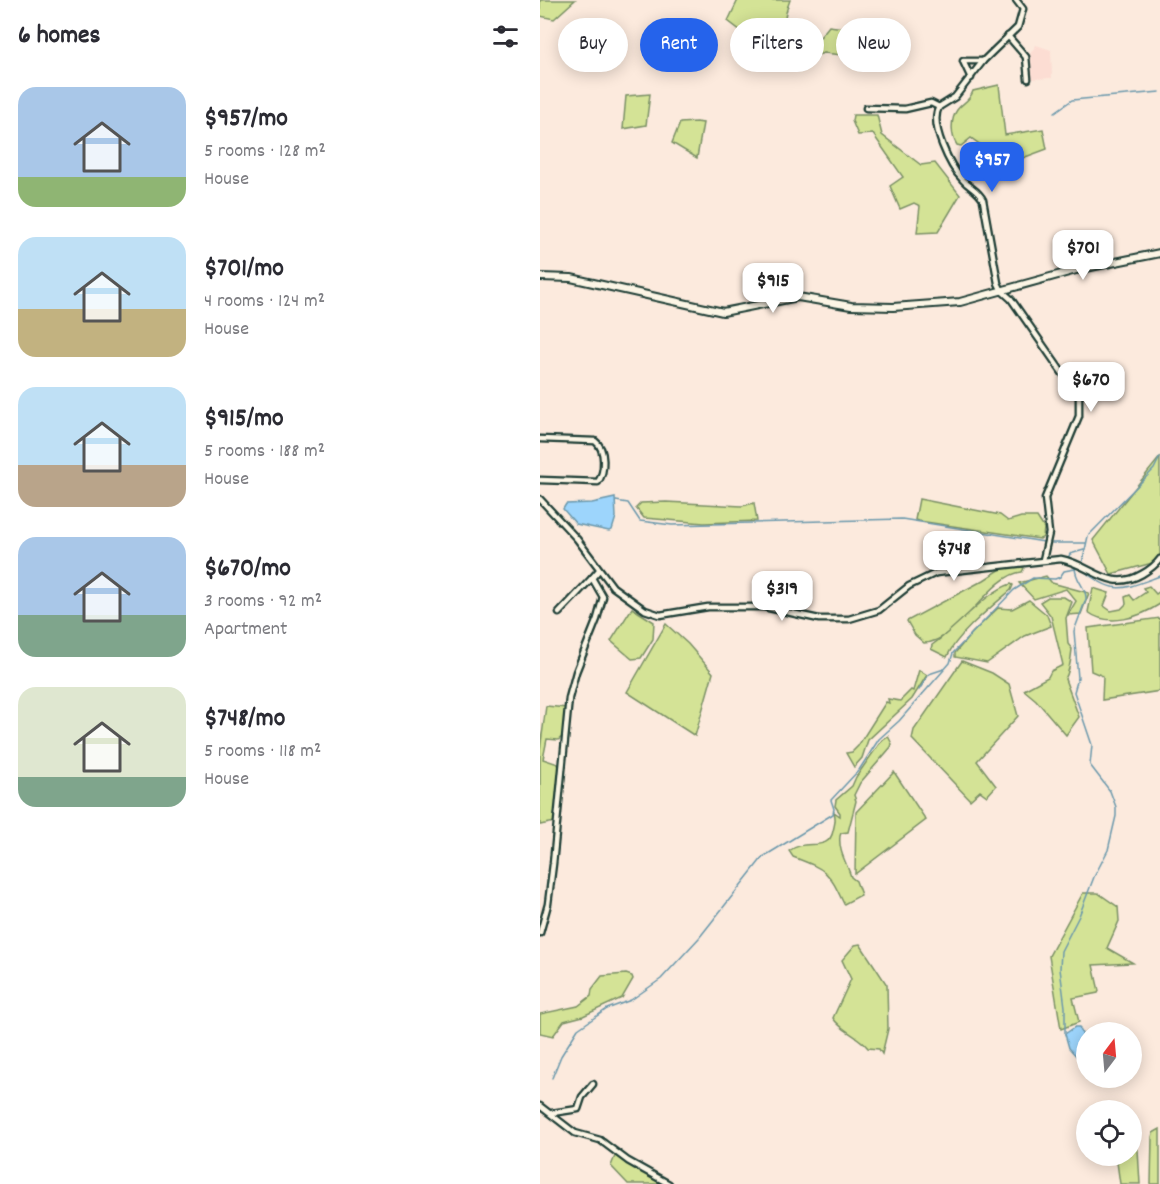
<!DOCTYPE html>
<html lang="en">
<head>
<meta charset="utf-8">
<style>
	:root { --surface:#fff; --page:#f2f2f3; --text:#2b2b33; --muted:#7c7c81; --accent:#2563eb }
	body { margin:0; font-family:Dekko,sans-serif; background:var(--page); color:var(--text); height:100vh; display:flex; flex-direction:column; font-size:22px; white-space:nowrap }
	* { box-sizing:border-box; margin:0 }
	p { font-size:20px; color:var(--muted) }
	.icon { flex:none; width:33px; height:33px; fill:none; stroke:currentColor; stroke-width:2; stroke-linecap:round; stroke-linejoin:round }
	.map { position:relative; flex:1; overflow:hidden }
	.details { display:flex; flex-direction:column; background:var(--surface); width:540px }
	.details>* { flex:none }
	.top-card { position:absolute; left:18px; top:18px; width:512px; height:54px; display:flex; gap:12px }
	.needle { width:39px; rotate:16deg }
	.tools { position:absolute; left:536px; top:1022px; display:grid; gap:12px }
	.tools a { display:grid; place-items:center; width:66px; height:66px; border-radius:50%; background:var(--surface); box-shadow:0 3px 15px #0003; font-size:30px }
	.price { position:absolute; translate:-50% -51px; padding:0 14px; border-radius:12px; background:#fff; color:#222; font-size:20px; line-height:39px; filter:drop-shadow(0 2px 3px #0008) }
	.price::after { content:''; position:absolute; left:50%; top:36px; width:18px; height:14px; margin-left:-9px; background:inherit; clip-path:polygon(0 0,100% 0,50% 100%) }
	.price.selected { background:var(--accent); color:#fff }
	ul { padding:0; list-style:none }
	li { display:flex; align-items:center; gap:18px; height:150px; padding:0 18px }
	li span { display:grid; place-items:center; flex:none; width:168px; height:120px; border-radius:18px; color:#555 }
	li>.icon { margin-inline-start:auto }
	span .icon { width:72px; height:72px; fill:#fffc; stroke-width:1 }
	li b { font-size:26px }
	h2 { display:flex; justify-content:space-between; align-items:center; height:72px; padding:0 18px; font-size:26px }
	.tag { padding:0 21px; border-radius:27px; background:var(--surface); box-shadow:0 3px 15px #0003; font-size:21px; line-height:54px }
	.tag.selected { background:var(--accent); color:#fff }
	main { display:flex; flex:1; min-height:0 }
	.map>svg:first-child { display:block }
	.built { fill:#fcddd3 }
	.green { fill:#d4e396; stroke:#7a9065; stroke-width:1.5 }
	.water { fill:#9dd5fc; stroke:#6b98ac; stroke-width:1.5 }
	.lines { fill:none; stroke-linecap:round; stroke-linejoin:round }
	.stream { stroke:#6b98ac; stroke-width:1.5 }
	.minor-casing { stroke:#1f3d34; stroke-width:9 }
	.major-casing { stroke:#1f3d34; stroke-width:10 }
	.minor { stroke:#fcf5e5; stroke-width:4.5 }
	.major { stroke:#fcf5e5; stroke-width:6 }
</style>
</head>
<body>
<main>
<section class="details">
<h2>6 homes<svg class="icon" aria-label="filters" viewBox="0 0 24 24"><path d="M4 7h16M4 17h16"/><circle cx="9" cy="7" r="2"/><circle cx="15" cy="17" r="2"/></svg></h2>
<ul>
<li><span style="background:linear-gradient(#a9c7e8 75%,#8fb573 0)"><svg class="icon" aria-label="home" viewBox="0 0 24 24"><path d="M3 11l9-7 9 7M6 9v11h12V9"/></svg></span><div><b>$957/mo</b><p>5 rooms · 128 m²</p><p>House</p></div></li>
<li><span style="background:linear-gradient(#bfe0f5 60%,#c2b280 0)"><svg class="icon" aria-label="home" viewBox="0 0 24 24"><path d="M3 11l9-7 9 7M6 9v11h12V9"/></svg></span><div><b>$701/mo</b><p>4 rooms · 124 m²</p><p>House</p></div></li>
<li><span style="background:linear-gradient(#bfe0f5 65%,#b9a48a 0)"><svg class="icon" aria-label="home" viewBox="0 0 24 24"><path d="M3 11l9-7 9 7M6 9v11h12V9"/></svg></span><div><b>$915/mo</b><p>5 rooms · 188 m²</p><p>House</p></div></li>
<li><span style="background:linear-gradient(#a9c7e8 65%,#7fa58c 0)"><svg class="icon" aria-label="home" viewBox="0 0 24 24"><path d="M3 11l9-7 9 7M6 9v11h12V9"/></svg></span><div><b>$670/mo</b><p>3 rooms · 92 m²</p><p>Apartment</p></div></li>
<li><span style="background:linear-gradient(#dfe7d0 75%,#7fa58c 0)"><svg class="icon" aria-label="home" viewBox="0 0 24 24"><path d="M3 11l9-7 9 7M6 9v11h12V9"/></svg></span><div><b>$748/mo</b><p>5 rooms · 118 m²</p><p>House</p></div></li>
</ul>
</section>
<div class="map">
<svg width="620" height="1184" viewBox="0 0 620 1184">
	<rect width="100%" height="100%" fill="#fceadd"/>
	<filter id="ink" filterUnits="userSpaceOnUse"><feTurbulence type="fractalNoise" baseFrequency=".0167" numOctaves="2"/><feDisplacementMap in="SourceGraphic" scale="12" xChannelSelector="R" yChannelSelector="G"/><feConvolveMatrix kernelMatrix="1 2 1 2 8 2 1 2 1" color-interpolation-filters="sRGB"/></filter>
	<g filter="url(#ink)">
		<!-- built -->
		<polygon class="built" points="496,45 511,50 512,78 492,79 489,73 488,57"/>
		<!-- green -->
		<g class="green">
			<polygon points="0,0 35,0 14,19 0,16"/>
			<path d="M198,0H250C243,18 239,42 256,56L277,41L289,26L336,32L338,59L284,53L274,56L252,70L188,21Z"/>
			<path d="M459,85L465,135L503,129L507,149L472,162L461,156L443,166L438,157L443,152L442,146L431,138L421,146L417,145C411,136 410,120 417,110C422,103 430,101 433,91Z"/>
			<polygon points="110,94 106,125 83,129 86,96"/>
			<polygon points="313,115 337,115 342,135 381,165 395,163 420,195 398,232 377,233 380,206 374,203 360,209 350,186 363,177 333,134 318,135 312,121"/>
			<polygon points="156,122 163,123 157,158 132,143 140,123"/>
			<polygon points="620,457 620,561 571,574 553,540"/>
			<polygon points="379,499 460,515 468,521 481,517 497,517 504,528 503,537 500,539 379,521 375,520"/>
			<polygon points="126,502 202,506 214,503 217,521 164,523 104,518 96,508 101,503"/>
			<path d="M479,565L484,568L482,572C450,574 418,643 384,643L375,635L367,621L444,580L464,567Z"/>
			<polygon points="506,576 512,583 549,593 541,614 528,615 536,601 526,589 494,599 479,583"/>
			<path d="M471,584L473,585L471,590C451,607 417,634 407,657L391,649L392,645C417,628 445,592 471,584Z"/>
			<path d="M609,586L616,594L620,591V604C600,617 569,628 548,612L553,588L569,593L564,606L571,611L581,609L586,604L585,597L590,595L594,600L606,592L603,588Z"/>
			<path d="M508,597H524L532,602L526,618L528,644L532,649C531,658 530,671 525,679L539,717L526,735L496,700L484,690L508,677L511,671L523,665L511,616L500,602Z"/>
			<polygon points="489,600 507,615 511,626 485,636 447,663 415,657 415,653 432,633 458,608 472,609"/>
			<polygon points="92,608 114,622 113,639 101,658 92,659 71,641"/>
			<polygon points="620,618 620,691 562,700 563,676 551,671 548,628"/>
			<polygon points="126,624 148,644 173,673 155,736 87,692"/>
			<polygon points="422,661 452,673 469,684 478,716 437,761 456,786 447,796 440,791 430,800 372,739 374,730"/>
			<polygon points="379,670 387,675 372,699 328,740 322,758 314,767 306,753 312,752 318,746 346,702 349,703 348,699 360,701 371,690 373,691"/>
			<polygon points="6,706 27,708 22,737 18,740 7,739 3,759 18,764 19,767 15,822 0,825 0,750"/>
			<path d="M348,736L352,744L351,747L320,783L314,795L316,801L308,832L301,833L300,836C298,852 308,865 311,877L316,881L321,895L304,904C288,870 287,870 253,857L249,851C264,838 289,853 293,831C295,823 296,819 294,812L300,816V813L295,806L296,800L312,786L316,777L342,740Z"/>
			<polygon points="354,772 386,820 315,874 316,812"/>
			<polygon points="543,893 558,893 578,907 579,921 567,948 593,963 553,965 559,991 558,993 533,998 539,1022 521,1029 509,956"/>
			<path d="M320,944L347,985L348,1029L342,1054L339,1049L328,1048C319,1036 301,1031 293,1018L311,979L302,960L315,945Z"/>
			<polygon points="86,974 92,976 93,979 82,998 43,1016 24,1021 13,1036 0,1033 0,1014 38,1006 51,996 52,989 62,976"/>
			<polygon points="620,1129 620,1184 611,1184 612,1137 613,1133"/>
			<polygon points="591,1143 598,1150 600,1184 580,1184 576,1155 591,1155"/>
			<polygon points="75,1156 77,1156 124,1184 88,1184 71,1166"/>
		</g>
		<!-- water -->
		<g class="water">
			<polygon points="75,498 76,517 72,530 69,531 36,524 23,509 26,504 52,503"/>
			<path d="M535,1027H539C546,1040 546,1053 546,1067L529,1048L525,1034Z"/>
		</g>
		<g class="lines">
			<!-- stream -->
			<g class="stream">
				<polyline points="515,112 532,100 620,92"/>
				<polyline points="76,501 88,503 100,521 132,525 362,519 504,542"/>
				<polyline points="512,543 546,543"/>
				<polyline points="528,558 530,554 544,550"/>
				<polyline points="526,563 539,568"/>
				<polyline points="542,564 548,536 614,469 620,457"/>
				<path d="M540,568C574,596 581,590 620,576"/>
				<polyline points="379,690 389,674 404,669"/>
				<path d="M525,1034V1007L520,969L521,951L539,916L554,877L568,850L576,816V807L570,791L550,765L552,745L534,692L538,678L534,631L546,599C547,588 535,581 535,567"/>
				<polyline points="12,1078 21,1056 38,1029 67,1009 91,1000 121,979 159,938 223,857 293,814 294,809 291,800 319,770 339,739 359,721 410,663 413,653 474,590 493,578 515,579 520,577 524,571 535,569"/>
			</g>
			<!-- minor casing -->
			<g class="minor-casing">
				<g id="minor">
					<path d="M476,0L483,9L478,27L443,61L415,97L399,107C389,124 410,167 423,180C430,188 438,190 443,200L458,283L462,291L471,299L539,397V416L505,498L509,533L503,560"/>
					<polyline points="468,36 486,57 488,79"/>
					<polyline points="431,78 423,61 443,61"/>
					<polyline points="326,108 365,109 391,103 399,107"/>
					<path d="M0,439L55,441C66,449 65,472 58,482L0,480"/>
					<path d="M0,499L37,539L73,587L105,610L120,615L168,607H224L279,619H309L339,610L369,586L396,573L521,559C552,565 569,593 602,574C609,570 615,566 620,559"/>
					<polyline points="19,613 52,578"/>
					<polyline points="0,933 8,904 13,864 29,698 36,672 57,619 63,597 52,578 59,570"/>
					<polyline points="0,1106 35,1133 60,1140 88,1161 129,1184"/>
					<polyline points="12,1113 38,1109 42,1097 53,1084"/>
				</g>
			</g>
			<!-- major casing -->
			<g class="major-casing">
				<polyline id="major" points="0,277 31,278 183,312 258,297 311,306 353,307 420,302 536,270 620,253"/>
			</g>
			<!-- minor -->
			<use href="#minor" class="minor"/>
			<!-- major -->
			<use href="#major" class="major"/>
		</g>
	</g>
</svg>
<div class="tools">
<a><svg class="needle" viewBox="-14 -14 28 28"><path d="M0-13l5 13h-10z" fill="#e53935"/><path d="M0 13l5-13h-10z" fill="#7c7c81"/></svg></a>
<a><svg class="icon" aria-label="locate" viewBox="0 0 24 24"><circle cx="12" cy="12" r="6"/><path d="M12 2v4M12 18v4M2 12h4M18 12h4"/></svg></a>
</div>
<b class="price selected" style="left:452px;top:193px">$957</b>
<b class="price" style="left:543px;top:281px">$701</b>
<b class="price" style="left:233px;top:314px">$915</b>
<b class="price" style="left:551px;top:413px">$670</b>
<b class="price" style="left:414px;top:582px">$748</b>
<b class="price" style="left:242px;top:622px">$319</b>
<div class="top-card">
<a class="tag">Buy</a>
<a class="tag selected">Rent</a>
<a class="tag">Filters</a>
<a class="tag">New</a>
</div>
</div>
</main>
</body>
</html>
